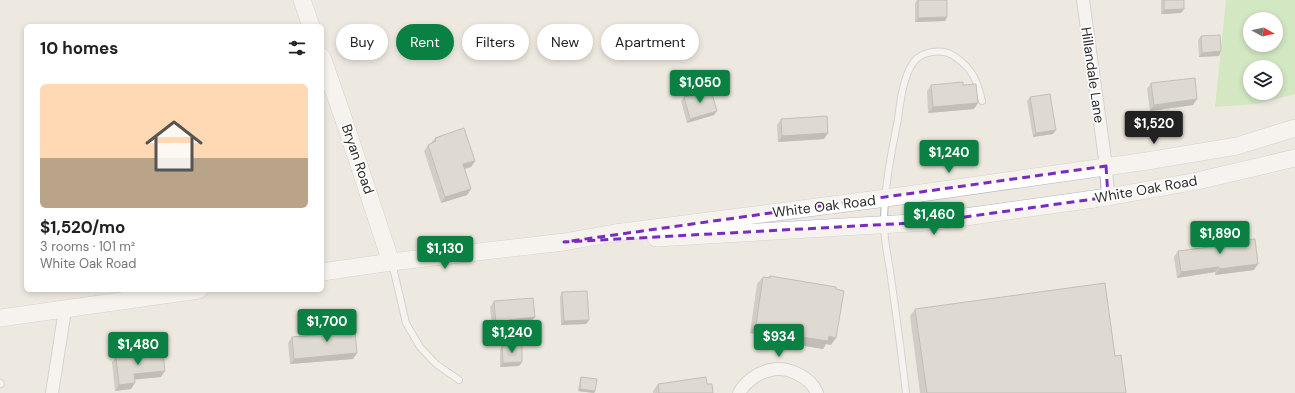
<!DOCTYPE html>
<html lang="en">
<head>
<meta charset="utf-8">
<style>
	:root { --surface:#fff; --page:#f6f6f6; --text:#202124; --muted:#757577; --accent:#0b8043 }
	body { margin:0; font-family:"DM Sans",sans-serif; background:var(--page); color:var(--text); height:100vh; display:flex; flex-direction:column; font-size:15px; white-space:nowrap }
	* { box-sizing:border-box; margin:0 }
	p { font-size:13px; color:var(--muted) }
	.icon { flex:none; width:22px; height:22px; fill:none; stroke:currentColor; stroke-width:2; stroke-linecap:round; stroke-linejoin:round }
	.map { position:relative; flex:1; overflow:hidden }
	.drawer { position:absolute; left:24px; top:24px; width:300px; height:268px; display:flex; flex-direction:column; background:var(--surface); border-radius:6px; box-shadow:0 2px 6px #0003 }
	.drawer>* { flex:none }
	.top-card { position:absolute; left:336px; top:24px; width:380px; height:36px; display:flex; gap:8px }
	.needle { width:26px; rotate:98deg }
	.fabs { position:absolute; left:1243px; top:12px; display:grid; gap:8px }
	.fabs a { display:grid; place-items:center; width:40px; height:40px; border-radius:50%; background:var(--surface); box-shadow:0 2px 6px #0003; font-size:20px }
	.price { position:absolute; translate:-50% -34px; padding:0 9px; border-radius:4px; background:var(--accent); color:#fff; font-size:13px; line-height:26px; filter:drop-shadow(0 1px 2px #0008) }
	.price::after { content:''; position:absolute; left:50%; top:24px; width:12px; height:9px; margin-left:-6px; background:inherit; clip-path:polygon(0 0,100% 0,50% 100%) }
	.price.current { background:#222; color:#fff }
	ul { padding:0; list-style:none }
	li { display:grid; align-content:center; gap:8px; height:212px; padding:0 16px }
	li span { display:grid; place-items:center; height:124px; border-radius:6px; color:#555 }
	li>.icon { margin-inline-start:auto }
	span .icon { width:72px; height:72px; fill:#fffc; stroke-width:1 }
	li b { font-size:17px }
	h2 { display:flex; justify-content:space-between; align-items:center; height:48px; padding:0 16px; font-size:17px }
	.pill { padding:0 14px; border-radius:18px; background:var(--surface); box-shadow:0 2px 6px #0003; font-size:14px; line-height:36px }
	.pill.current { background:var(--accent); color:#fff }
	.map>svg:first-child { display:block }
	.green { fill:#b1e49d; fill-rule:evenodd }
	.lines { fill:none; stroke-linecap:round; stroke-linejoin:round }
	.lane-casing { stroke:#b3b5c0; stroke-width:8 }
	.street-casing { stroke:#b3b5c0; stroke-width:14 }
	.secondary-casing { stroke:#b3b5c0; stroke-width:18 }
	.lane { stroke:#fff; stroke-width:6 }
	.street { stroke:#fff; stroke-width:12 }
	.secondary { stroke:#fff; stroke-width:17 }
	.wall { fill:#aeaba3 }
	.shaded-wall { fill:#8d8b85 }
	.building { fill:#cac7be; stroke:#8d8b85 }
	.marked { fill:none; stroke:#7b2cbf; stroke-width:3; stroke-dasharray:8 5; stroke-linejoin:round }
	.labels { text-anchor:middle; stroke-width:3.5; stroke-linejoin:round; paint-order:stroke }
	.street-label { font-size:14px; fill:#2d2d2d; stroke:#fff }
</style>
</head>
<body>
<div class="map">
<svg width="1295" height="393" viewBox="0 0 1295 393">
	<rect width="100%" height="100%" fill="#eee9e0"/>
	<!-- green -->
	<path class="green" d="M1226,0H1295V94L1256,104L1215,107ZM1250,19H1276V45H1250ZM1250,67H1276V93H1250Z"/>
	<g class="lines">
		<!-- lane casing -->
		<g class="lane-casing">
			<g id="lane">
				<polyline points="392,263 406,323 420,347 436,364 459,380"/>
				<polyline points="0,383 1,384"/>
				<path d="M906,393C902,357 897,321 892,285C890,265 884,244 884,224C884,189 891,154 898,119C900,103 903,77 913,63C921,51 942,48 954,56C972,68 977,80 982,101"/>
			</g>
		</g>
		<!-- street casing -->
		<g class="street-casing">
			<g id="street">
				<polyline points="1083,0 1106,166 1108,197"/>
				<polyline points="52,393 65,310"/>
				<path d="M739,393C745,382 758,372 771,370C787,366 811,377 817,393"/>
			</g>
		</g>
		<!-- secondary casing -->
		<g class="secondary-casing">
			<g id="secondary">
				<polyline points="302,0 311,26"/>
				<polyline points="322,57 345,123 391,262"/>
				<polyline points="656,238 929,222 1108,197 1197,181 1295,158"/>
				<polyline points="322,272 391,262 564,242 615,233 886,198 1147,161 1237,146 1295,128"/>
				<polyline points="0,318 199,290"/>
			</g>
		</g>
		<!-- lane -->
		<use href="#lane" class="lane"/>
		<!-- street -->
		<use href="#street" class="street"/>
		<!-- secondary -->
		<use href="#secondary" class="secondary"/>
	</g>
	<!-- wall -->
	<g class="wall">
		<polygon points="917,0 947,17 945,21 915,22 915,4"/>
		<polygon points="1161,0 1184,0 1184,9 1181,13 1161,14"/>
		<polygon points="1201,36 1219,56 1199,57 1198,40"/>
		<polygon points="1151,83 1193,105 1150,111 1147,89"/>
		<polygon points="931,85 963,85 974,109 928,113 927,91"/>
		<polygon points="684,97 717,111 714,115 687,123 681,101"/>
		<polygon points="1030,97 1056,130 1053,134 1033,137 1027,101"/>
		<polygon points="781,119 828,133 824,139 778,142 777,125"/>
		<polygon points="435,138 475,161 471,167 465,169 471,189 467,195 441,203 424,151 428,145 430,144"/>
		<polygon points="1216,238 1235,241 1254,270 1215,275 1215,272 1177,278 1174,257 1178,251 1212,247 1212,244"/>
		<polygon points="770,276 831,345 826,344 823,349 757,338 757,334 750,333 757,284 763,277 768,277"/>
		<polygon points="562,292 589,320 586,324 561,325 560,297"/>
		<polygon points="494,301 535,317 530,323 509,325 510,332 506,338 493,339 490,307"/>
		<polygon points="915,309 1115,356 1126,393 920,393 910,316"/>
		<polygon points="335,323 357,353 353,359 290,364 288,343 292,337 331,333 330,328"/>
		<polygon points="502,346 522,362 519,366 500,367 500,350"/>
		<polygon points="116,357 161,377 135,379 131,389 115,391 112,362"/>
		<polygon points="581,377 595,391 594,393 578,391 580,379"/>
		<polygon points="658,384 707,384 713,393 653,393 653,391"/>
	</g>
	<!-- shaded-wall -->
	<g class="shaded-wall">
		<polygon points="1184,9 1181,13 1161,14 1164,10"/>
		<polygon points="947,17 945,21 915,22 918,18"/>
		<polygon points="1221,51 1219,56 1199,57 1202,53"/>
		<polygon points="1197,99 1193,105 1150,111 1154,105"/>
		<polygon points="978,103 974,109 928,113 933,107"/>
		<polygon points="717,111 714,115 687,123 690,119"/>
		<polygon points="1056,130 1053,134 1033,137 1036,133"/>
		<polygon points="828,133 824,139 778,142 782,136"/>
		<polygon points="475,161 471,167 459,170 463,164"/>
		<polygon points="471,189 467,195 441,203 445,197"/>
		<polygon points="1258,264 1254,270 1215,275 1219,269"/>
		<polygon points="1219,267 1215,272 1177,278 1181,272"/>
		<polygon points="535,317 530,323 504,325 509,320"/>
		<polygon points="589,320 586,324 561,325 564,321"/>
		<polygon points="756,325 762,326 757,334 750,333"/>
		<polygon points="762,331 829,336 836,338 831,345 826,344 823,349 757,338"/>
		<polygon points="510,332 506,338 493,339 497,334"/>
		<polygon points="357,353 353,359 290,364 294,359"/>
		<polygon points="522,362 519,366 500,367 503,363"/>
		<polygon points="165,371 161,377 130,380 134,374"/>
		<polygon points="135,383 131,389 115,391 119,385"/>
		<polygon points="580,389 595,391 594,393 578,391"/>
	</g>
	<!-- building -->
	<g class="building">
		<polygon points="918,0 947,0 947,17 918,18"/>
		<polygon points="1164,0 1184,0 1184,9 1164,10"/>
		<polygon points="1220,35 1221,51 1202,53 1201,36"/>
		<polygon points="1195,78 1197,99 1154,105 1151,83"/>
		<polygon points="963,82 963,85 976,84 978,103 933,107 931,85"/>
		<polygon points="711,90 717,111 690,119 684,97"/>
		<polygon points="1050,94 1056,130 1036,133 1030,97"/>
		<polygon points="827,116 828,133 782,136 781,119"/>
		<polygon points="464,128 475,161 463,164 471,189 445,197 428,145 436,141 435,138"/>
		<polygon points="1235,236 1235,241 1255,239 1258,264 1219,269 1219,267 1181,272 1178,251 1217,246 1216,238"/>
		<polygon points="770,276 836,287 836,289 844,291 836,338 829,336 828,341 762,331 762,326 756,325 763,277 770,278"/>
		<polygon points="1105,283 1115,356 1121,355 1126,393 927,393 915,309"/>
		<polygon points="587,291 589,320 564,321 562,292"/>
		<polygon points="533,298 535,317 509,320 510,332 497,334 494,301"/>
		<polygon points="354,321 357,353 294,359 292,337 336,333 335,323"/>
		<polygon points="522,345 522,362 503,363 502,346"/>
		<polygon points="163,353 165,371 134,374 135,383 119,385 116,357"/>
		<polygon points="581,377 597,379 595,391 580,389"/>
		<polygon points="706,377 707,384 712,384 713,393 659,393 658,384"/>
	</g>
	<!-- marked area -->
	<path d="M0 0H1295V393H0ZM1106,166L1108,197L929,222L564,242Z" fill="#eee9e0" fill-opacity=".55" fill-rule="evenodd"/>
	<path class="marked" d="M1106,166L1108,197L929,222L564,242Z"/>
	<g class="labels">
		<!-- street labels -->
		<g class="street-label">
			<text transform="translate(1093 75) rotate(82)" y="5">Hillandale Lane</text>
			<text transform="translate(358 159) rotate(71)" y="5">Bryan Road</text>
			<text transform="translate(1146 189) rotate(-10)" y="5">White Oak Road</text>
			<text transform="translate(824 206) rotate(-7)" y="5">White Oak Road</text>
		</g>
	</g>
</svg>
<div class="fabs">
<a><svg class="needle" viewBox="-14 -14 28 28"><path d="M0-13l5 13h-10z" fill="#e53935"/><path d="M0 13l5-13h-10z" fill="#757577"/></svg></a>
<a><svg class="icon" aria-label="layers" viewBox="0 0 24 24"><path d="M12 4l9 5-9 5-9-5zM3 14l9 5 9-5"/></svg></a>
</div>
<b class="price" style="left:700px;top:104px">$1,050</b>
<b class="price current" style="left:1154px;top:145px">$1,520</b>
<b class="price" style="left:949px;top:174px">$1,240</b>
<b class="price" style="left:934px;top:236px">$1,460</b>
<b class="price" style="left:1220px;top:255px">$1,890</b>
<b class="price" style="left:445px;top:270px">$1,130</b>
<b class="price" style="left:327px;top:343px">$1,700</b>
<b class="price" style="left:512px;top:354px">$1,240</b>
<b class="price" style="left:779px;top:358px">$934</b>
<b class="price" style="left:138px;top:366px">$1,480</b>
<div class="top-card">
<a class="pill">Buy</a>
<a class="pill current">Rent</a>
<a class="pill">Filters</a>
<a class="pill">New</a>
<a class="pill">Apartment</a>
</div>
<section class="drawer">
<h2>10 homes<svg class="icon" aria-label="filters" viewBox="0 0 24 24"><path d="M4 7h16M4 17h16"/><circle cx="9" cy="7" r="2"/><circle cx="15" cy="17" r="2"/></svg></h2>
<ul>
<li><span style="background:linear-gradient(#ffd9b3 60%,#b9a48a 0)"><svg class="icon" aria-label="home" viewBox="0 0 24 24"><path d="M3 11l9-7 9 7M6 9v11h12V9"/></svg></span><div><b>$1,520/mo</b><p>3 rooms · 101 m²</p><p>White Oak Road</p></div></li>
</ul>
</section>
</div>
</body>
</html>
